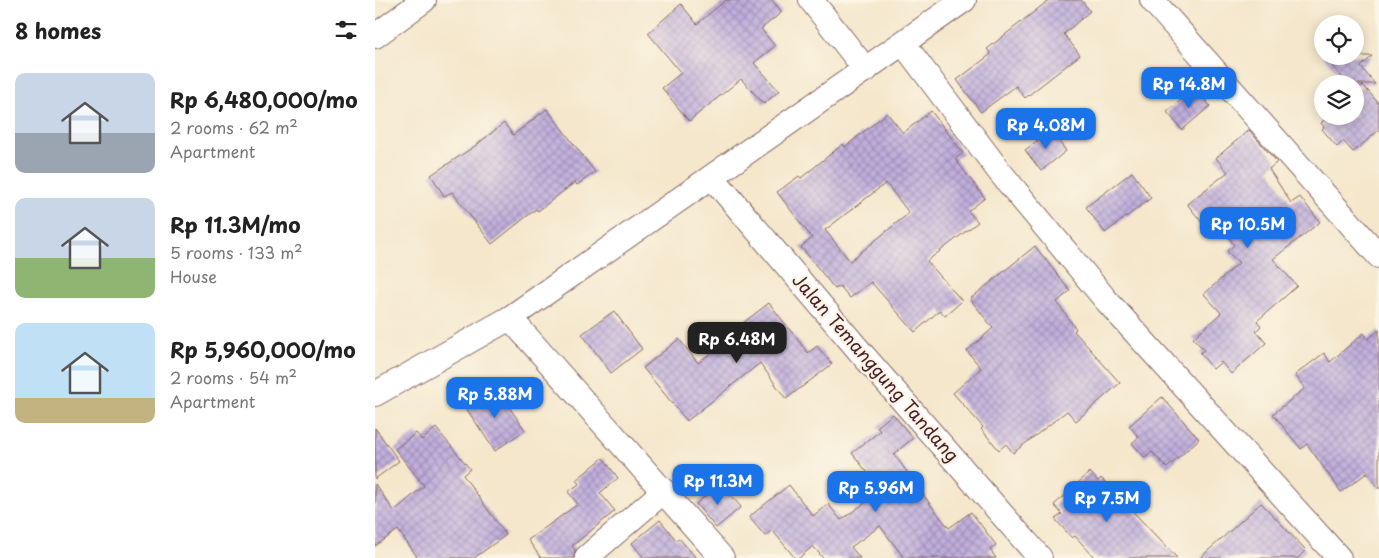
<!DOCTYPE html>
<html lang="en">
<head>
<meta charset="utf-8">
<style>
	:root { --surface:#fff; --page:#f2f2f2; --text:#222; --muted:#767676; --accent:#1a73e8 }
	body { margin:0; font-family:"Playpen Sans",sans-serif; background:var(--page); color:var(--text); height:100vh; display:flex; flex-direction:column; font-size:19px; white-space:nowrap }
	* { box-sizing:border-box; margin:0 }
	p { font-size:16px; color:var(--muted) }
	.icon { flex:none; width:28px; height:28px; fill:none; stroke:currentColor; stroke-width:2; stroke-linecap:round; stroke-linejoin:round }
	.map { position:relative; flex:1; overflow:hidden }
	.drawer { display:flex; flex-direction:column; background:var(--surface); width:375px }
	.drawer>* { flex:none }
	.controls { position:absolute; left:939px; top:15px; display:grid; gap:10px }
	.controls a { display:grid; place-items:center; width:50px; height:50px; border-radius:50%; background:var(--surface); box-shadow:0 2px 12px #0003; font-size:25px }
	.price { position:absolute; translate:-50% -42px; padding:0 11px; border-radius:10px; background:var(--accent); color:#fff; font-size:16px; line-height:32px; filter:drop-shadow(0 1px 2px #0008) }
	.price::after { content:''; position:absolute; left:50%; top:30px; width:15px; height:11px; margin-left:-8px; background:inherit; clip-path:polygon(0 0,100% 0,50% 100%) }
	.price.selected { background:#222; color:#fff }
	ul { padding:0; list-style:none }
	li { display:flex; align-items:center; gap:15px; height:125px; padding:0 15px }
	li span { display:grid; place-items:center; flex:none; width:140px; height:100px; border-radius:10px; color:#555 }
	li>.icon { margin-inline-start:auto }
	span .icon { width:60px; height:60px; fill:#fffc; stroke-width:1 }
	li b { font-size:21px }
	h2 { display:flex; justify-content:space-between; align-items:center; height:60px; padding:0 15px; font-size:21px }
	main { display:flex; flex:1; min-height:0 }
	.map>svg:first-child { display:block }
	.building { fill:url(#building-cross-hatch); fill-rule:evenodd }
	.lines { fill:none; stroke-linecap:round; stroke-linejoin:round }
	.minor-casing { stroke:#866563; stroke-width:26 }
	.minor { stroke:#fff; stroke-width:24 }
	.labels { text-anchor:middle; stroke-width:4.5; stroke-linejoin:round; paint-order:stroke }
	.street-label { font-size:18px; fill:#4a1f2b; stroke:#fcf5e5 }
</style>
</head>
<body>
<main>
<section class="drawer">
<h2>8 homes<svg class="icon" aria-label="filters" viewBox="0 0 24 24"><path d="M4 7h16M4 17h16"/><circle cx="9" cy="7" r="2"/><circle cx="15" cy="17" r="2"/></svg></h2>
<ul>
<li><span style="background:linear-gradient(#c9d6e8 60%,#9aa5b1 0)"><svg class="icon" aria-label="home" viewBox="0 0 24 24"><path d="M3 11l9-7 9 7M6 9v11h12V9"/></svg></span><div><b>Rp 6,480,000/mo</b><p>2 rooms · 62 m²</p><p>Apartment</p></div></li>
<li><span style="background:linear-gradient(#c9d6e8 60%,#8fb573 0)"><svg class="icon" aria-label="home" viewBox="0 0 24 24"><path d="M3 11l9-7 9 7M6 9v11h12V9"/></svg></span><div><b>Rp 11.3M/mo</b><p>5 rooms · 133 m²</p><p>House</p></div></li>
<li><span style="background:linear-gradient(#bfe0f5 75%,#c2b280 0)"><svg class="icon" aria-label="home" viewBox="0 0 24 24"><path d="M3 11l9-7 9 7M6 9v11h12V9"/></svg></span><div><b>Rp 5,960,000/mo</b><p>2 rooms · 54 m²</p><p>Apartment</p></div></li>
</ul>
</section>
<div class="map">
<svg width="1004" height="558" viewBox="0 0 1004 558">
	<defs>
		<pattern id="building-cross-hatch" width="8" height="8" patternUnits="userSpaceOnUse" patternTransform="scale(1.25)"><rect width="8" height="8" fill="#c0afdd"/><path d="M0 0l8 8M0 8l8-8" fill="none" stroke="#9e8eb3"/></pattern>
	</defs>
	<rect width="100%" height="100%" fill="#fcf5e5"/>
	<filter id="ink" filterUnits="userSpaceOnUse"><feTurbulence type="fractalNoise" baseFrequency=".02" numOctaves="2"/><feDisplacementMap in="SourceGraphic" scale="10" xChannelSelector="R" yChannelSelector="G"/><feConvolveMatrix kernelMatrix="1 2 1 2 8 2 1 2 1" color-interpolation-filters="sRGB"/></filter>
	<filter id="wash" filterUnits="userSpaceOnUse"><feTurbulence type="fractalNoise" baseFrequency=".0096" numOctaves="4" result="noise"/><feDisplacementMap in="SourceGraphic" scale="20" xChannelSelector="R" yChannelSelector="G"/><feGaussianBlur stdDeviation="1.12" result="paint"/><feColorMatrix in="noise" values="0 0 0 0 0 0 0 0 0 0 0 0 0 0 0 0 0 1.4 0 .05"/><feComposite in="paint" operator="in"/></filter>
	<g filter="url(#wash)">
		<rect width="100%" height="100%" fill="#f4e7cc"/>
		<g id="blocks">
			<!-- building -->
			<g class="building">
				<polygon points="351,0 397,0 407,12 386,29 400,46 379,63 404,91 389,104 366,79 314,121 287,88 306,73 273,33 306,4 322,24"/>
				<polygon points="674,0 706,0 715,11 689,34 705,55 650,98 641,86 606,112 582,80 616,54 612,49"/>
				<polygon points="948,56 997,56 986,67 1000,84 973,84"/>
				<polygon points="988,85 1004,104 1004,130 978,152 968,141 962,147 947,129 949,127 946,123 953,116 980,116 980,92"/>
				<polygon points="820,88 835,106 807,130 792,112"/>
				<polygon points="172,109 220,172 202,185 200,182 163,211 161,209 117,244 77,192 69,196 56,175 100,146 129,123 138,135"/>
				<path d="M556,111L588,153L580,159L610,198L593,211L603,222L552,261L587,301L570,316L565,310L540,332L496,282L475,298L465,286L460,289L426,247L437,238L402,192L424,176L426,178L468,144L470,147L512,113L528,133ZM511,183L534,213L475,261L450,230Z"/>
				<polygon points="676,130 691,151 666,171 650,150"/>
				<polygon points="874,130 902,162 894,169 916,203 925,197 945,222 898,259 922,286 882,321 886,326 881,331 891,343 856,374 846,362 838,369 825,353 829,350 818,338 846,313 829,294 864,263 852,251 859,245 841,217 830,226 812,204 853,172 841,158"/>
				<polygon points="757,172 776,198 730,233 711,207"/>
				<polygon points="660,246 695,291 682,302 701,329 699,331 745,383 701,421 692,411 638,453 631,444 624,450 606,429 608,427 578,393 606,368 592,351 618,328 595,299"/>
				<polygon points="394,303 433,353 442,346 457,364 411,399 385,363 312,421 268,368 304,339 323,363 366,329 364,326"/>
				<polygon points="239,311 267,349 236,373 207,334"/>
				<polygon points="1004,330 1004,489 992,473 966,492 932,444 926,449 898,414 930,388 920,375 949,353 955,362 989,333 993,339"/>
				<polygon points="121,388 150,430 120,451 91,408"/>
				<polygon points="787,397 824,439 792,468 777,452 770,458 757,443 764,437 754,426"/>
				<polygon points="518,414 538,438 519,454 558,508 574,528 596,512 621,545 615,550 621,558 529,558 505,526 476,547 485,558 448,558 438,546 424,558 420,558 397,530 390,536 374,517 414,485 438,516 453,504 466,520 507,491 477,453 505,431 502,427"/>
				<polygon points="0,428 24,461 0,479"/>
				<polygon points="61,428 95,469 88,475 131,535 99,558 43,558 23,530 0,546 0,484 19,511 49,486 20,449 41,433 47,440"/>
				<polygon points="228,458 243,478 225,493 240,511 197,546 200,550 199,558 166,558 153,540 203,504 193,492 204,484 201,480"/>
				<polygon points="715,472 723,481 726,478 802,558 720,558 700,536 697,538 680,519 687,514 679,505"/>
				<polygon points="345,483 366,507 341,528 321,504"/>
				<polygon points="886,503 931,550 923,558 825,558"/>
				<polygon points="285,520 301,540 304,538 321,558 269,558 257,543"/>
			</g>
		</g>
	</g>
	<g filter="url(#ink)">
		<use href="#blocks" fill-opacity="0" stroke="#866563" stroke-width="1"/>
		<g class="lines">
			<!-- minor casing -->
			<g class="minor-casing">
				<g id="minor">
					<polyline points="436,0 491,70"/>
					<polyline points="777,0 1004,256"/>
					<polyline points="0,36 49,0"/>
					<polyline points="528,43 624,171 731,300 964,558"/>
					<polyline points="337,177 487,354 665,558"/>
					<polyline points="135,318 347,558"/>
					<polyline points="0,394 135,318 589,0"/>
					<polyline points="212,557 289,491"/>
				</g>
			</g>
			<!-- minor -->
			<use href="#minor" class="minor"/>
		</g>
	</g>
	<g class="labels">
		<!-- street labels -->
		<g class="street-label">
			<text transform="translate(500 368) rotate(49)" y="6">Jalan Temanggung Tandang</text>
		</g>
	</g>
</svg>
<div class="controls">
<a><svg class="icon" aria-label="locate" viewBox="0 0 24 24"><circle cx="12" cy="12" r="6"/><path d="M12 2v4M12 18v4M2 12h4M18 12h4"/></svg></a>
<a><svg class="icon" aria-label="layers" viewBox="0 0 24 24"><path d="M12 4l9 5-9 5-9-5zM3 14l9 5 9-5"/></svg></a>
</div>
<b class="price" style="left:814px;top:109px">Rp 14.8M</b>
<b class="price" style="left:671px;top:150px">Rp 4.08M</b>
<b class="price" style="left:873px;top:249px">Rp 10.5M</b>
<b class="price selected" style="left:362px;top:364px">Rp 6.48M</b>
<b class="price" style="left:120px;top:419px">Rp 5.88M</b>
<b class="price" style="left:343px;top:506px">Rp 11.3M</b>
<b class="price" style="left:501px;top:513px">Rp 5.96M</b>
<b class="price" style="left:732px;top:523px">Rp 7.5M</b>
</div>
</main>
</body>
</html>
